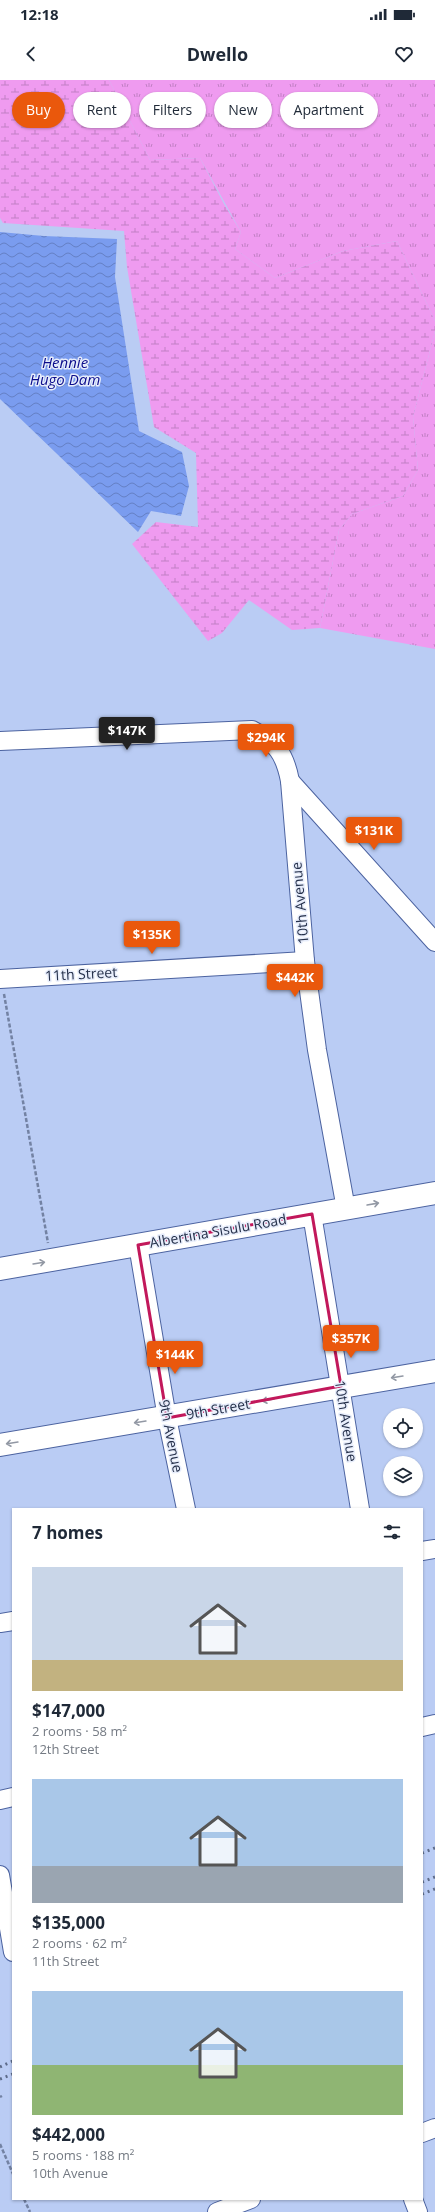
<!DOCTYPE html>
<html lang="en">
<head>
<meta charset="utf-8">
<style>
	:root { --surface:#fff; --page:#f6f6f7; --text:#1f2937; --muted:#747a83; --accent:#ea580c }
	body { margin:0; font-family:"Open Sans",sans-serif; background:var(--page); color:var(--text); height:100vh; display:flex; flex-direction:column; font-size:15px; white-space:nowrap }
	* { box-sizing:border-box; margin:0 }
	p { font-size:13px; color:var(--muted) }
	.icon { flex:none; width:22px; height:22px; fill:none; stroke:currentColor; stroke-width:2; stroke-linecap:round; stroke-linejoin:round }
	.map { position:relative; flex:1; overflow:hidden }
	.sheet { position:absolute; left:12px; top:1428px; width:411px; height:692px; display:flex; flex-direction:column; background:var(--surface); border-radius:0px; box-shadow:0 1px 3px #0004 }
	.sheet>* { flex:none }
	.guide { position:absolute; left:12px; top:12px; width:411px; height:36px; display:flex; gap:8px }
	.tools { position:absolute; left:383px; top:1328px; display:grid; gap:8px }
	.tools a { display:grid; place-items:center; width:40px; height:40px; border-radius:50%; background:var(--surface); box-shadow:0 1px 3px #0004; font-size:20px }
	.price { position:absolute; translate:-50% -34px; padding:0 9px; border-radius:4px; background:var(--accent); color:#fff; font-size:13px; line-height:26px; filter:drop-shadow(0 1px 2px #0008) }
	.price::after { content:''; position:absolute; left:50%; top:24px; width:12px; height:9px; margin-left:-6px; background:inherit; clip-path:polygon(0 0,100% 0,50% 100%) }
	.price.active { background:#222; color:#fff }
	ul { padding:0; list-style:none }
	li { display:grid; align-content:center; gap:8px; height:212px; padding:0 20px }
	li span { display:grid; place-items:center; height:124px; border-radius:0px; color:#555 }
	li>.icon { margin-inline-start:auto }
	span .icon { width:72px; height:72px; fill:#fffc; stroke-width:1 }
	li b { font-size:17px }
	h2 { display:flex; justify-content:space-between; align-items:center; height:48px; padding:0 20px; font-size:17px }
	.pill { padding:0 14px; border-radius:18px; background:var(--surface); box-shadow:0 1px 3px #0004; font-size:14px; line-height:36px }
	.pill.active { background:var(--accent); color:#fff }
	.status { display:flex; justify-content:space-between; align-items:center; height:28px; padding:0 20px; background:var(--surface); direction:ltr }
	.status svg { height:11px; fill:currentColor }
	header { display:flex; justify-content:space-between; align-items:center; height:52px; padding:0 20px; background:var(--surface); font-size:18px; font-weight:700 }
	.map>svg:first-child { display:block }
	.grass { fill:url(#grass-tufts) }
	.wetland { fill:url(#wetland-marsh) }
	.water { fill:url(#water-waves) }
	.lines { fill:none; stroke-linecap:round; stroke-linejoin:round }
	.minor-casing { stroke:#4c63a0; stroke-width:20 }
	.primary-casing { stroke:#4c63a0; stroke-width:24 }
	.path { stroke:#7382a3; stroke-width:2.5; stroke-dasharray:4 2; stroke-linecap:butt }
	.minor { stroke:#fff; stroke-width:18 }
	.primary { stroke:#fff; stroke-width:22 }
	.rail { stroke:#5d6b8a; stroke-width:3; stroke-dasharray:2 4; stroke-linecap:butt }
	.oneway { stroke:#9298a4 }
	.marked { fill:none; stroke:#c2185b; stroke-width:3; stroke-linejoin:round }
	.labels { text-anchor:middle; stroke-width:3; stroke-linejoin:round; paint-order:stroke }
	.street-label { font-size:14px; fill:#25304a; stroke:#e7edfb }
	.water-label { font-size:15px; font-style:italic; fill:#0b0d8c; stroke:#e7edfb }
</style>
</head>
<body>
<div class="status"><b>12:18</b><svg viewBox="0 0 49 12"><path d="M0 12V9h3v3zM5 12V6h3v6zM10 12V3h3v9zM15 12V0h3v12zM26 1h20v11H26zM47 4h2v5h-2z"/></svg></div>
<header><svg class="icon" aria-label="back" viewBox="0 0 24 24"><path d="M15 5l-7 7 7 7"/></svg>Dwello<svg class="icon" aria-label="heart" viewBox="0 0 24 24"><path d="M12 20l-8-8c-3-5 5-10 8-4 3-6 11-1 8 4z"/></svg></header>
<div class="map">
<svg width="435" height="2132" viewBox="0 0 435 2132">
	<defs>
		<pattern id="grass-tufts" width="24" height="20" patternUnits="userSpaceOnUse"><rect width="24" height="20" fill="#ef9bf0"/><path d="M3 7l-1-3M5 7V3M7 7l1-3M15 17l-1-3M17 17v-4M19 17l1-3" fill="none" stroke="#c17fc4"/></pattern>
		<pattern id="wetland-marsh" width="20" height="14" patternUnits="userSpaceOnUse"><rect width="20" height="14" fill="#ef9bf0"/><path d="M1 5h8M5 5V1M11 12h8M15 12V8" fill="none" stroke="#c17fc4"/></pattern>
		<pattern id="water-waves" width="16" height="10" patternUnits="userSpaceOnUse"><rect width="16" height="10" fill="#7a9cef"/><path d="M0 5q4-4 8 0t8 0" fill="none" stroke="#6480c4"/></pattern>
	</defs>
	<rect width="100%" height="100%" fill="#baccf4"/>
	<!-- grass -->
	<g class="grass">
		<polygon points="109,0 435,0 435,241 397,161 343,171 275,198 235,169 241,152 200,78 150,80"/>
		<polygon points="435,251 435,569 320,548 339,450 352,434 403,416 418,390 413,337"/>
	</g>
	<!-- wetland -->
	<polygon class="wetland" points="0,0 109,0 150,80 200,78 224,124 241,152 235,169 275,198 343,171 397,161 435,241 435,251 413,337 418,390 403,416 352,434 339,450 320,548 292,550 249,520 222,553 208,561 132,464 156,442 198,447 196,373 154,347 127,187 124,151 3,143 0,138"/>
	<!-- water -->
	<polygon class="water" points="0,152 44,156 117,159 115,197 139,351 182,372 189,406 181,436 151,431 138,452 0,319"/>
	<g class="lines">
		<!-- minor casing -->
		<g class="minor-casing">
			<g id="minor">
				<path d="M0,661L252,650C276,662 285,674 290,701L305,881L317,970L346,1129"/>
				<polyline points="290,701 435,862"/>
				<polyline points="0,899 305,881"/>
				<polyline points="312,1134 360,1429"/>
				<polyline points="138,1165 167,1338 186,1429"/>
				<polyline points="422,1471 435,1469"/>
				<polyline points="0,1543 13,1541"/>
				<polyline points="422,1647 435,1644"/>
				<polyline points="0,1720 13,1717"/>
				<polyline points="0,1795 13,1872"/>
				<polyline points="422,2053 435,2048"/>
				<polyline points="413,2119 418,2132"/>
				<polyline points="217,2132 251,2119"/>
			</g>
		</g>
		<!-- primary casing -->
		<g class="primary-casing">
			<g id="primary">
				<polyline points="0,1189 435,1113"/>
				<polyline points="0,1365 435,1291"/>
			</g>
		</g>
		<!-- path -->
		<g class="path">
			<polyline points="4,914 48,1163"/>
			<polyline points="0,2017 2,2016"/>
			<polyline points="0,2064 13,2094"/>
			<polyline points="24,2119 30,2132"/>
		</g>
		<!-- minor -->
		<use href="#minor" class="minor"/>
		<!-- primary -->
		<use href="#primary" class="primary"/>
		<!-- rail -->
		<g class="rail">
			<polyline points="422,1773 435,1768"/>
			<polyline points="422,1802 435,1797"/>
			<polyline points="422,1814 435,1809"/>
			<polyline points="0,1987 13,1981"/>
			<polyline points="0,1999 13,1994"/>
		</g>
	</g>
	<!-- one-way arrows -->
	<defs><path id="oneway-shaft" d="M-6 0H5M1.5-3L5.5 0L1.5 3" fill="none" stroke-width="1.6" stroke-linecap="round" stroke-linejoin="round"/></defs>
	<g class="oneway">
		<use href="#oneway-shaft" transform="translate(373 1124) rotate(-10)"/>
		<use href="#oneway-shaft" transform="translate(39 1183) rotate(-9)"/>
		<use href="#oneway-shaft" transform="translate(397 1297) rotate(171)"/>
		<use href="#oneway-shaft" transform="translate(268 1320) rotate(170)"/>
		<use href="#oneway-shaft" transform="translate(140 1342) rotate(171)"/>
		<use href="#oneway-shaft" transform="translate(12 1363) rotate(171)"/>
	</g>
	<!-- marked area -->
	<path class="marked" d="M312,1134L341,1306L167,1338L138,1165Z"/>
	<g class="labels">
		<!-- street labels -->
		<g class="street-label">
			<text transform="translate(300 823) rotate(-95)" y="5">10th Avenue</text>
			<text transform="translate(81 894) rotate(-3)" y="5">11th Street</text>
			<text transform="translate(218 1151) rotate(-10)" y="5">Albertina Sisulu Road</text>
			<text transform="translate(218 1329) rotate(-10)" y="5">9th Street</text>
			<text transform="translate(346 1341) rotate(81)" y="5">10th Avenue</text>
			<text transform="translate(171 1356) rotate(79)" y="5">9th Avenue</text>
		</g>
		<!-- water labels -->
		<g class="water-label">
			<text x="65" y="288">Hennie<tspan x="65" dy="17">Hugo Dam</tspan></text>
		</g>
	</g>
</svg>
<div class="tools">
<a><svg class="icon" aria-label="locate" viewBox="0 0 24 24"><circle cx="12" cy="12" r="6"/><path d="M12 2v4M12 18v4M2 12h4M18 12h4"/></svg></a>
<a><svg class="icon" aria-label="layers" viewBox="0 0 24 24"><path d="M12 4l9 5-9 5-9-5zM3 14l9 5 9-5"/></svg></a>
</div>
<b class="price active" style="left:127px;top:671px">$147K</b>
<b class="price" style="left:266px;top:678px">$294K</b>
<b class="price" style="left:374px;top:771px">$131K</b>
<b class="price" style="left:152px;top:875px">$135K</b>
<b class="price" style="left:295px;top:918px">$442K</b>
<b class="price" style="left:351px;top:1279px">$357K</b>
<b class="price" style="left:175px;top:1295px">$144K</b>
<div class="guide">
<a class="pill active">Buy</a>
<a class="pill">Rent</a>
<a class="pill">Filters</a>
<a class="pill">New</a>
<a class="pill">Apartment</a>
</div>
<section class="sheet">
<h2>7 homes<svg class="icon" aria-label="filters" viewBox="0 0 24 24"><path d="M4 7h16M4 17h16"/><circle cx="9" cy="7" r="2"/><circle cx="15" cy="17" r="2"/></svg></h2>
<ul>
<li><span style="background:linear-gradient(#c9d6e8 75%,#c2b280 0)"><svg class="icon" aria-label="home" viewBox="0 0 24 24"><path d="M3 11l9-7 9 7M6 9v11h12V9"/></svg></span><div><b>$147,000</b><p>2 rooms · 58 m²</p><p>12th Street</p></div></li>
<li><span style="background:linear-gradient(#a9c7e8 70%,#9aa5b1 0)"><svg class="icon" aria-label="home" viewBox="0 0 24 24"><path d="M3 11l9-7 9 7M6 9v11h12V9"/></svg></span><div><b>$135,000</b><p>2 rooms · 62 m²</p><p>11th Street</p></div></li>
<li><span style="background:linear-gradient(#a9c7e8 60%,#8fb573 0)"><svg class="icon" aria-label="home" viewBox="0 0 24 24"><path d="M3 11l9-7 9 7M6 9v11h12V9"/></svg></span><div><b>$442,000</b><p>5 rooms · 188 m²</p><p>10th Avenue</p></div></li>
</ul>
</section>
</div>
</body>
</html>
